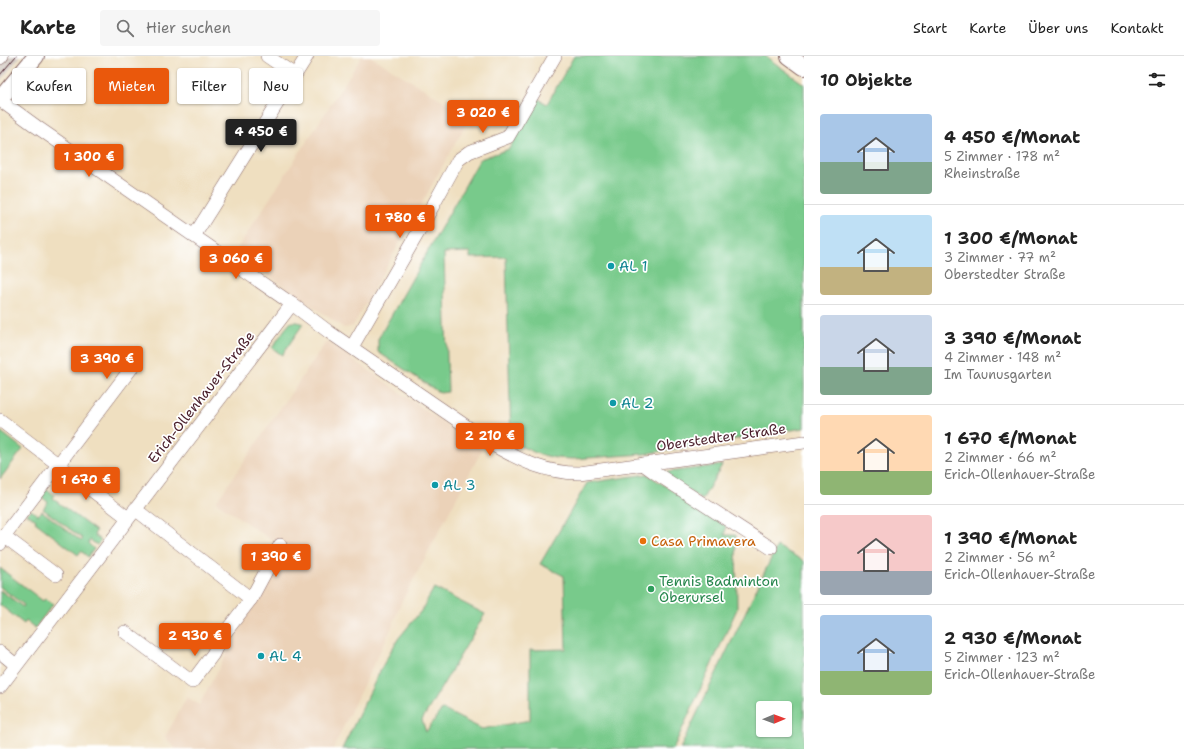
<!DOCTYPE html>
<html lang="de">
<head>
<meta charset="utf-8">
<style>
	:root { --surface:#fff; --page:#f6f6f6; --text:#222; --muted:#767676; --line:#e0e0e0; --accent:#ea580c }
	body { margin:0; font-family:"Shantell Sans",sans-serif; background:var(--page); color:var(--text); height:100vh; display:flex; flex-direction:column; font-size:15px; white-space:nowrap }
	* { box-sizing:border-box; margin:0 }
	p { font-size:13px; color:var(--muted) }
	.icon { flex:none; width:22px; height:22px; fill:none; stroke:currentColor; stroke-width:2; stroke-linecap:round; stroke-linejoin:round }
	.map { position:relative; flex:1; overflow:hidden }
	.side { display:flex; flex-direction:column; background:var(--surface); width:380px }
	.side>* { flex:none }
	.hud { position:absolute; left:12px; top:12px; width:380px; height:36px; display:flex; gap:8px }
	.needle { width:26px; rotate:89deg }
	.controls { position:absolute; left:756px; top:645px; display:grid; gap:8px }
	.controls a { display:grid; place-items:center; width:36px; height:36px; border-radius:4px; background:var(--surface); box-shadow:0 1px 3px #0004; font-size:20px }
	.price { position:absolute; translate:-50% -34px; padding:0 9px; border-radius:4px; background:var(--accent); color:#fff; font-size:13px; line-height:26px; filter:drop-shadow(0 1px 2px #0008) }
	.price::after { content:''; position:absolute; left:50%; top:24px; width:12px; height:9px; margin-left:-6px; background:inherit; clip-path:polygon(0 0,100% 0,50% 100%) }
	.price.on { background:#222; color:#fff }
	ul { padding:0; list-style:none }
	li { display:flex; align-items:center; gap:12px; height:100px; padding:0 16px }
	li+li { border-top:1px solid var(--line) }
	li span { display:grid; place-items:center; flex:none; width:112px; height:80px; border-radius:4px; color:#555 }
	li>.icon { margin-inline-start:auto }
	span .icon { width:48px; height:48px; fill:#fffc; stroke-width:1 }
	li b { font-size:17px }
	h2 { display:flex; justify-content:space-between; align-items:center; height:48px; padding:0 16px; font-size:17px }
	.chip { padding:0 14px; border-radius:4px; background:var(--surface); box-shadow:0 1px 3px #0004; font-size:14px; line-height:36px }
	.chip.on { background:var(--accent); color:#fff }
	header { display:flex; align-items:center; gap:24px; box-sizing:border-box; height:56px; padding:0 20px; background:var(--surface); border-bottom:1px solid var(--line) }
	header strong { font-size:19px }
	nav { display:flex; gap:22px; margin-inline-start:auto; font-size:14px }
	.search { width:280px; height:36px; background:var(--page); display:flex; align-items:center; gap:10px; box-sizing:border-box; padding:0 14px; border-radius:4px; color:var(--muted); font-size:15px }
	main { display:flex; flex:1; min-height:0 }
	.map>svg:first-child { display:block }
	.built { fill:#ebd2b8 }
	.industrial { fill:#ccc2b9 }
	.green { fill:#78ca8b; stroke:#61745b; fill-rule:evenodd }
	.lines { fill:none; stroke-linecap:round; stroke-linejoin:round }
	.minor-casing { stroke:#84625f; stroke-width:14 }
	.tertiary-casing { stroke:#84625f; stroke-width:18 }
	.minor { stroke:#fff; stroke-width:13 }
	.tertiary { stroke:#fff; stroke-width:16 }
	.tram { stroke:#4a1f2b; stroke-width:1 }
	.culture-dot { fill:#0f9aa8; stroke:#fff; stroke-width:1.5 }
	.food-dot { fill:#e8710a; stroke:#fff; stroke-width:1.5 }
	.leisure-dot { fill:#2e9e5b; stroke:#fff; stroke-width:1.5 }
	.labels { text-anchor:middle; stroke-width:3.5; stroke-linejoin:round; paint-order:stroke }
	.culture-label { font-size:14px; fill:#0d838f; stroke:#fff; text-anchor:start }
	.street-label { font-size:14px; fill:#4a1f2b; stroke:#fff }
	.food-label { font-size:14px; fill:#c56008; stroke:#fff; text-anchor:start }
	.leisure-label { font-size:14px; fill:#27864d; stroke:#fff; text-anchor:start }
</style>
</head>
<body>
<header>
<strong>Karte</strong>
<div class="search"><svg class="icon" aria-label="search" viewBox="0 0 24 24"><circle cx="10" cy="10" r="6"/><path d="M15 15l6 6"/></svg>Hier suchen</div>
<nav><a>Start</a><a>Karte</a><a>Über uns</a><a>Kontakt</a></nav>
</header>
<main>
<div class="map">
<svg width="804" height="693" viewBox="0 0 804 693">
	<rect width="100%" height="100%" fill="#fff"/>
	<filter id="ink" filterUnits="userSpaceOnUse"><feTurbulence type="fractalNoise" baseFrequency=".025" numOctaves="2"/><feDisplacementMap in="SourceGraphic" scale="8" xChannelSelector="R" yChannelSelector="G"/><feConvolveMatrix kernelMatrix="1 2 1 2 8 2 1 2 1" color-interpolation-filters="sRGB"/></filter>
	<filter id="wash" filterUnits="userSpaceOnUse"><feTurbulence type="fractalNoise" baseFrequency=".012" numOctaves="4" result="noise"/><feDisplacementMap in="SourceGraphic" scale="16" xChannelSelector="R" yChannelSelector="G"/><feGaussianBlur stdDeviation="0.9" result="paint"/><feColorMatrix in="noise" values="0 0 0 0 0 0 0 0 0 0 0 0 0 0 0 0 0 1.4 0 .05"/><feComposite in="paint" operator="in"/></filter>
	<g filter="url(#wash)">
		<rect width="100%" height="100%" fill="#efdfc0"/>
		<!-- built -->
		<g class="built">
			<polygon points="362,0 370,0 470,61 353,270 344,272 235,196"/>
			<polygon points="327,285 482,394 399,551 392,571 356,644 333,693 176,693 165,681 187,641 199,649 283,492 216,446"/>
		</g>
		<!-- industrial -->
		<polygon class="industrial" points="4,0 21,0 0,25 0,4"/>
		<!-- green -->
		<g class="green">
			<polygon points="574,0 765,0 804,28 804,372 644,398 573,403 556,402 538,398 511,386 506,201 470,202 470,196 444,197 448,336 440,337 378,296 378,283 480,103 509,93 537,42 547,48"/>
			<polygon points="291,266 298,266 303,268 282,299 272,292 285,273"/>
			<polygon points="0,375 23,393 0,423"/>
			<polygon points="722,409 702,444 661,417"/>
			<polygon points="647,418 726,470 725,479 736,479 737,553 673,693 342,693 383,609 398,583 421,555 434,532 485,558 422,664 426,676 442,653 482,673 530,664 530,594 566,593 564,520 540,508 587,427"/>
			<polygon points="47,433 54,439 52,442 96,475 94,479 101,485 97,489 90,484 88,487 94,493 88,501 81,495 78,499 35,466 36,464 27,458 31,454 38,459 42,455 81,485 83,483 43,453 48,446 41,441"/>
			<path d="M777,490L804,505V693H680ZM763,652H785V674H763Z"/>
			<polygon points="0,512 43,545 45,542 53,548 35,572 26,565 24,568 0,549 0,534 23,551 24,549 0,531"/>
		</g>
	</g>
	<g filter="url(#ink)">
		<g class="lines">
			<!-- minor casing -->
			<g class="minor-casing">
				<g id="minor">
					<polyline points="267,0 295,19"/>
					<polyline points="0,2 2,0"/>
					<path d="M0,44L37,71L292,248L329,276L495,390C524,406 546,417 579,417L804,386"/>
					<polyline points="194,180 307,0"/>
					<polyline points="352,291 419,175 458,104 469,96 508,81 555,0"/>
					<polyline points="0,364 128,462"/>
					<polyline points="643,408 654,416 771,492"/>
					<polyline points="135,453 251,543"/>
					<polyline points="4,480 56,519"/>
					<polyline points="0,488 4,480 136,306"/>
					<polyline points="125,576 192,626 213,598 220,583 251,543 280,489"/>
					<polyline points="0,596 16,609"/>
					<polyline points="0,631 292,248"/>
				</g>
			</g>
			<!-- tertiary casing -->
			<g class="tertiary-casing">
				<g id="tertiary">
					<polyline points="789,0 804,11"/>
					<polyline points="0,43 36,0"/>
				</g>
			</g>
			<!-- minor -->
			<use href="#minor" class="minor"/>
			<!-- tertiary -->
			<use href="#tertiary" class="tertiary"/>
			<!-- tram -->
			<polyline class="tram" points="0,19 16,0"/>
		</g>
	</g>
	<!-- markers -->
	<g class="culture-dot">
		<circle cx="611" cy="210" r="4"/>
		<circle cx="613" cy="347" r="4"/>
		<circle cx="435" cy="429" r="4"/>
		<circle cx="261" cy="600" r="4"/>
	</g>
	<circle class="food-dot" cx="643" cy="485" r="4"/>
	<circle class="leisure-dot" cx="651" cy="533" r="4"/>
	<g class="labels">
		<!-- culture labels -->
		<g class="culture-label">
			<text x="619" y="215">AL 1</text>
			<text x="621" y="352">AL 2</text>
			<text x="443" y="434">AL 3</text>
			<text x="269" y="605">AL 4</text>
		</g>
		<!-- street labels -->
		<g class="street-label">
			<text transform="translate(201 341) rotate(-52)" y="5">Erich-Ollenhauer-Straße</text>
			<text transform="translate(721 381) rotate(-8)" y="5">Oberstedter Straße</text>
		</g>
		<!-- food labels -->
		<g class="food-label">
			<text x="651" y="490">Casa Primavera</text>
		</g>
		<!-- leisure labels -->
		<g class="leisure-label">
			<text x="659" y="530">Tennis Badminton<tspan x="659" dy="16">Oberursel</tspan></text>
		</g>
	</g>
</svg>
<div class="controls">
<a><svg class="needle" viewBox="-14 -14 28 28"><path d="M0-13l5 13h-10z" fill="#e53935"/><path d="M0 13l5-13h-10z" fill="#767676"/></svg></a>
</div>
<b class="price" style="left:483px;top:78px">3 020 €</b>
<b class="price on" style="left:261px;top:97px">4 450 €</b>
<b class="price" style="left:89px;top:122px">1 300 €</b>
<b class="price" style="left:400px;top:183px">1 780 €</b>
<b class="price" style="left:236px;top:224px">3 060 €</b>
<b class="price" style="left:107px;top:324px">3 390 €</b>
<b class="price" style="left:490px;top:401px">2 210 €</b>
<b class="price" style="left:86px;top:445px">1 670 €</b>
<b class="price" style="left:276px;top:522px">1 390 €</b>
<b class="price" style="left:195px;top:601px">2 930 €</b>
<div class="hud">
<a class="chip">Kaufen</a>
<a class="chip on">Mieten</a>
<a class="chip">Filter</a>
<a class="chip">Neu</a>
</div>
</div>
<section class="side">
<h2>10 Objekte<svg class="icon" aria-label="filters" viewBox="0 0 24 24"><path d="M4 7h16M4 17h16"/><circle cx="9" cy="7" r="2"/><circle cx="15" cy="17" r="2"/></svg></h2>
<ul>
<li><span style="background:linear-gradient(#a9c7e8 60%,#7fa58c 0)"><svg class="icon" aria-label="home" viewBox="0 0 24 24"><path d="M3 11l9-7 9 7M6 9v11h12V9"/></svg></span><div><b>4 450 €/Monat</b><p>5 Zimmer · 178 m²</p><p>Rheinstraße</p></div></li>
<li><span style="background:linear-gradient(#bfe0f5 65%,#c2b280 0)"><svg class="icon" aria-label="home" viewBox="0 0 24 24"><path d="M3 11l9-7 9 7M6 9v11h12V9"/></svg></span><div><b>1 300 €/Monat</b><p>3 Zimmer · 77 m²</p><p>Oberstedter Straße</p></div></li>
<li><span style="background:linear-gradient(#c9d6e8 65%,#7fa58c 0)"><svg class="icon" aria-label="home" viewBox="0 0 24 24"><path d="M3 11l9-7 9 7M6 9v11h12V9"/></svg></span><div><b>3 390 €/Monat</b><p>4 Zimmer · 148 m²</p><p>Im Taunusgarten</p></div></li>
<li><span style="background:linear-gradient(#ffd9b3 70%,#8fb573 0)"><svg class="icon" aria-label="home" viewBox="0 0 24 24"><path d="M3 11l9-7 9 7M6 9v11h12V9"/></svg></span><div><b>1 670 €/Monat</b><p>2 Zimmer · 66 m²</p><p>Erich-Ollenhauer-Straße</p></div></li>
<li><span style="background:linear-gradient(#f6c9c9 70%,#9aa5b1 0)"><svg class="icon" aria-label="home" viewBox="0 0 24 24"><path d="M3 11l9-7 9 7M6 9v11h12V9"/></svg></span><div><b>1 390 €/Monat</b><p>2 Zimmer · 56 m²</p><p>Erich-Ollenhauer-Straße</p></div></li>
<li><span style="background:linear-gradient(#a9c7e8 70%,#8fb573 0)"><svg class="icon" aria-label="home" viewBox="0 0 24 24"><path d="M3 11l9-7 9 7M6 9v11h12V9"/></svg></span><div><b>2 930 €/Monat</b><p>5 Zimmer · 123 m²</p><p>Erich-Ollenhauer-Straße</p></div></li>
</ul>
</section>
</main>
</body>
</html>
